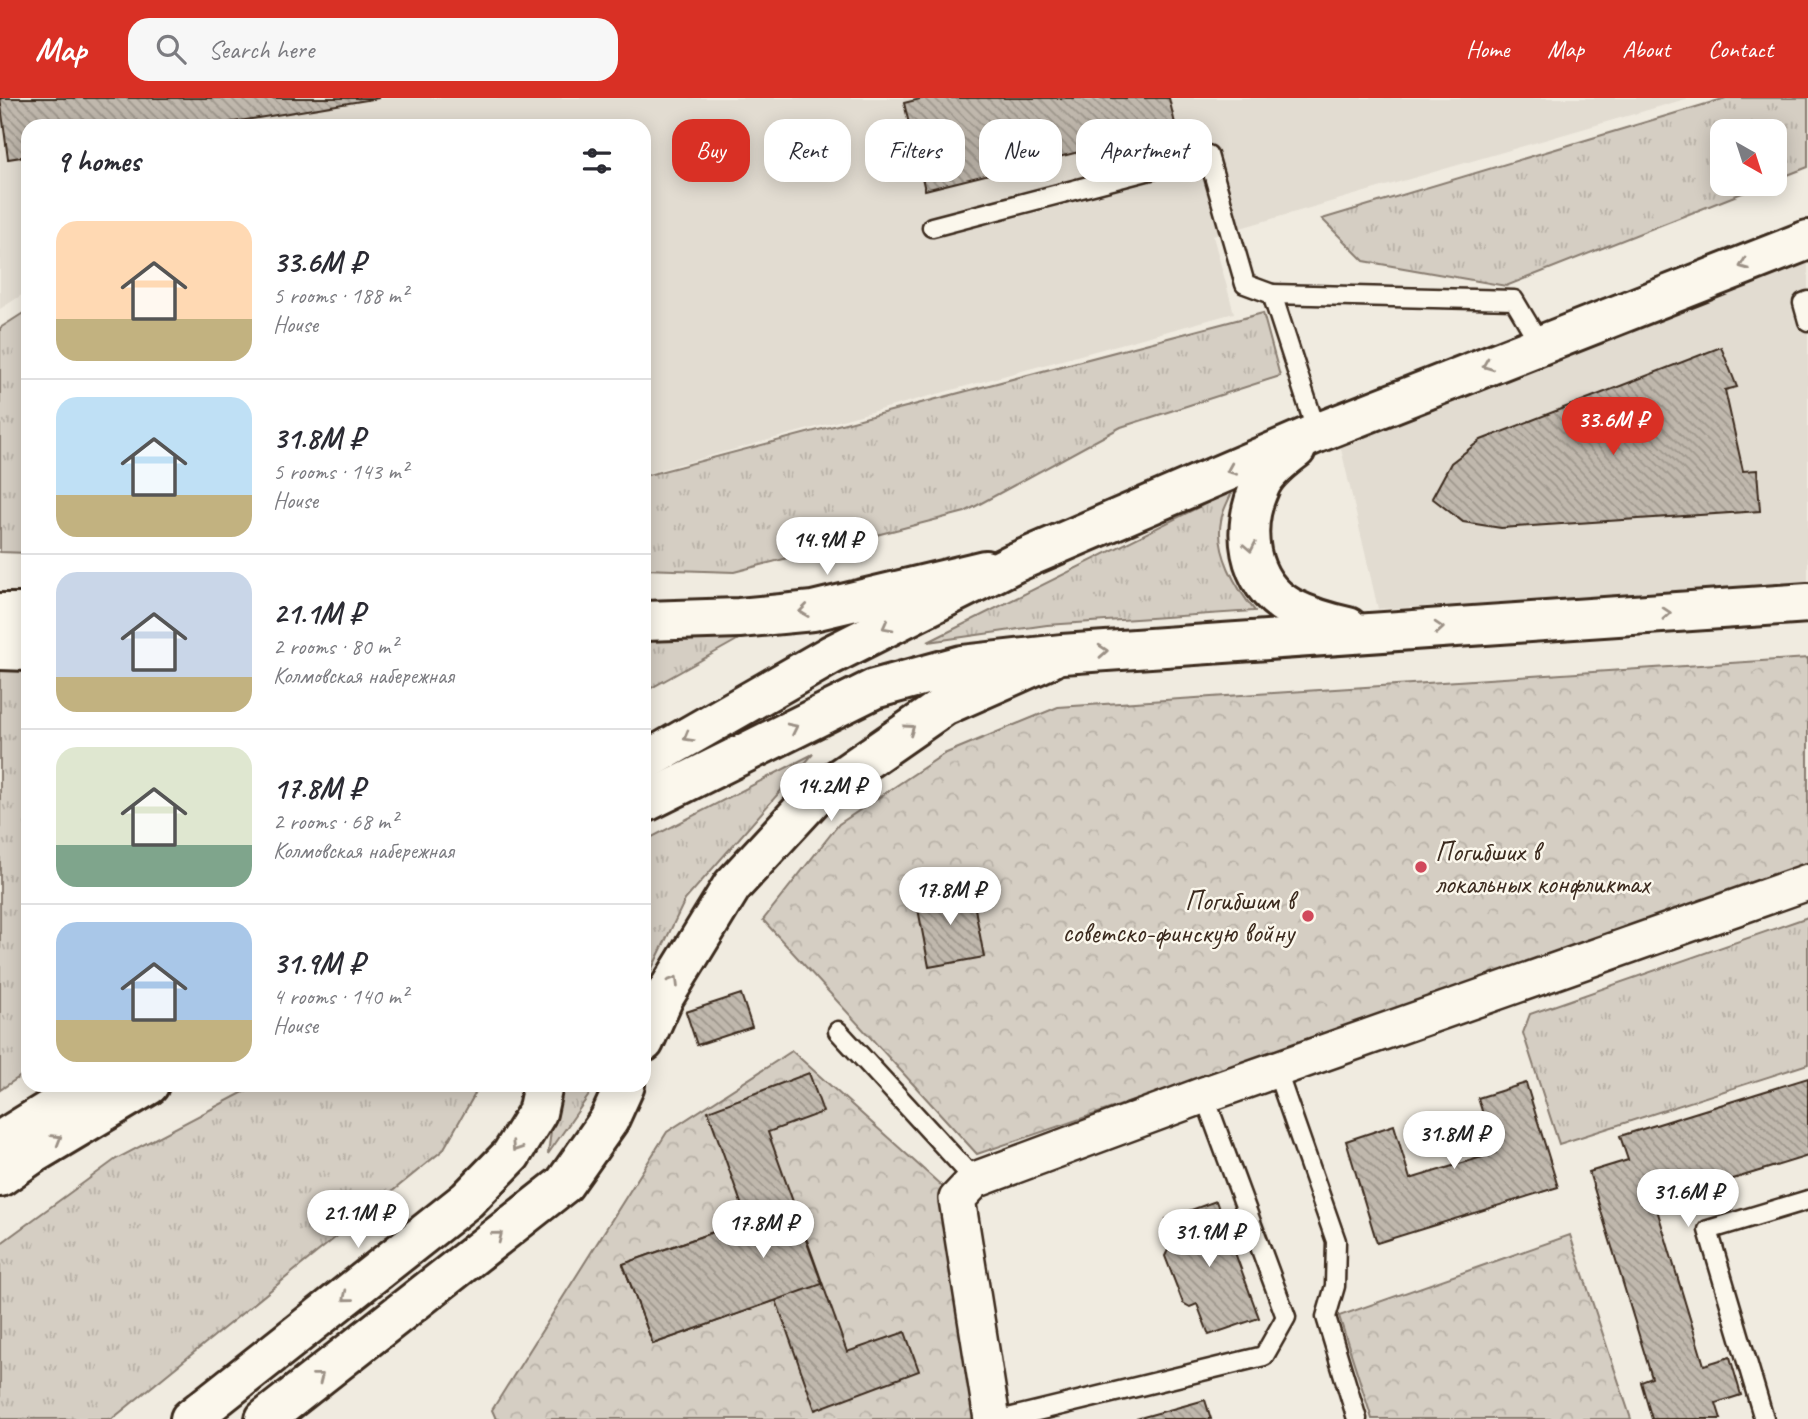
<!DOCTYPE html>
<html lang="en">
<head>
<meta charset="utf-8">
<style>
	:root { --surface:#fff; --page:#f7f7f7; --text:#2b2b33; --muted:#7c7c81; --line:#e1e1e2; --accent:#d93025 }
	body { margin:0; font-family:Caveat,sans-serif; background:var(--page); color:var(--text); height:100vh; display:flex; flex-direction:column; font-size:26px; white-space:nowrap }
	* { box-sizing:border-box; margin:0 }
	p { font-size:23px; color:var(--muted) }
	.icon { flex:none; width:38px; height:38px; fill:none; stroke:currentColor; stroke-width:2; stroke-linecap:round; stroke-linejoin:round }
	.map { position:relative; flex:1; overflow:hidden }
	.side { position:absolute; left:21px; top:21px; width:630px; height:973px; display:flex; flex-direction:column; background:var(--surface); border-radius:21px; box-shadow:0 4px 18px #0003 }
	.side>* { flex:none }
	.banner { position:absolute; left:672px; top:21px; width:665px; height:63px; display:flex; gap:14px }
	.needle { width:46px; rotate:141deg }
	.fabs { position:absolute; left:1710px; top:21px; display:grid; gap:14px }
	.fabs a { display:grid; place-items:center; width:77px; height:77px; border-radius:14px; background:var(--surface); box-shadow:0 4px 18px #0003; font-size:35px }
	.price { position:absolute; translate:-50% -60px; padding:0 16px; border-radius:24px; background:#fff; color:#222; font-size:23px; line-height:46px; filter:drop-shadow(0 2px 4px #0008) }
	.price::after { content:''; position:absolute; left:50%; top:42px; width:21px; height:16px; margin-left:-10px; background:inherit; clip-path:polygon(0 0,100% 0,50% 100%) }
	.price.on { background:var(--accent); color:#fff }
	ul { padding:0; list-style:none }
	li { display:flex; align-items:center; gap:21px; height:175px; padding:0 35px }
	li+li { border-top:2px solid var(--line) }
	li span { display:grid; place-items:center; flex:none; width:196px; height:140px; border-radius:21px; color:#555 }
	li>.icon { margin-inline-start:auto }
	span .icon { width:84px; height:84px; fill:#fffc; stroke-width:1 }
	li b { font-size:30px }
	h2 { display:flex; justify-content:space-between; align-items:center; height:84px; padding:0 35px; font-size:30px }
	.tag { padding:0 24px; border-radius:21px; background:var(--surface); box-shadow:0 4px 18px #0003; font-size:24px; line-height:63px }
	.tag.on { background:var(--accent); color:#fff }
	header { display:flex; align-items:center; gap:42px; box-sizing:border-box; height:98px; padding:0 35px; background:var(--accent); color:#fff }
	header strong { font-size:33px }
	nav { display:flex; gap:38px; margin-inline-start:auto; font-size:24px }
	.search { width:490px; height:63px; background:var(--page); display:flex; align-items:center; gap:18px; box-sizing:border-box; padding:0 24px; border-radius:21px; color:var(--muted); font-size:26px }
	.map>svg:first-child { display:block }
	.built { fill:#e2dcd1 }
	.grass { fill:url(#grass-tufts); stroke:#887c70; stroke-width:2 }
	.park { fill:url(#park-crowns); stroke:#887c70; stroke-width:2 }
	.building { fill:url(#building-back-hatch); stroke:#3b2a1e; stroke-width:2 }
	.lines { fill:none; stroke-linecap:round; stroke-linejoin:round }
	.service-casing { stroke:#3b2a1e; stroke-width:23 }
	.minor-casing { stroke:#3b2a1e; stroke-width:40 }
	.secondary-casing { stroke:#3b2a1e; stroke-width:44 }
	.primary-casing { stroke:#3b2a1e; stroke-width:44 }
	.service { stroke:#fbf7ec; stroke-width:18 }
	.minor { stroke:#fbf7ec; stroke-width:35 }
	.secondary { stroke:#fbf7ec; stroke-width:38 }
	.primary { stroke:#fbf7ec; stroke-width:38 }
	.oneway { stroke:#9b9085 }
	.poi-dot { fill:#d1495b; stroke:#fbf7ec; stroke-width:2.5 }
	.labels { text-anchor:middle; stroke-width:5; stroke-linejoin:round; paint-order:stroke }
	.poi-label { font-size:28px; fill:#3b2a1e; stroke:#fbf7ec; text-anchor:start }
</style>
</head>
<body>
<header>
<strong>Map</strong>
<div class="search"><svg class="icon" aria-label="search" viewBox="0 0 24 24"><circle cx="10" cy="10" r="6"/><path d="M15 15l6 6"/></svg>Search here</div>
<nav><a>Home</a><a>Map</a><a>About</a><a>Contact</a></nav>
</header>
<div class="map">
<svg width="1808" height="1321" viewBox="0 0 1808 1321">
	<defs>
		<pattern id="grass-tufts" width="24" height="20" patternUnits="userSpaceOnUse" patternTransform="scale(1.75)"><rect width="24" height="20" fill="#d5cec3"/><path d="M3 7l-1-3M5 7V3M7 7l1-3M15 17l-1-3M17 17v-4M19 17l1-3" fill="none" stroke="#b8b1a7"/></pattern>
		<pattern id="park-crowns" width="20" height="18" patternUnits="userSpaceOnUse" patternTransform="scale(1.75)"><rect width="20" height="18" fill="#d5cec3"/><path d="M2 6a3 3 0 1 1 6 0M12 15a3 3 0 1 1 6 0" fill="none" stroke="#b8b1a7"/></pattern>
		<pattern id="building-back-hatch" width="6" height="6" patternUnits="userSpaceOnUse" patternTransform="scale(1.75)"><rect width="6" height="6" fill="#c0b8ad"/><path d="M-1 5l2 2M0 0l6 6M5-1l2 2" fill="none" stroke="#9d968c"/></pattern>
	</defs>
	<rect width="100%" height="100%" fill="#f0ebe0"/>
	<filter id="ink" filterUnits="userSpaceOnUse"><feTurbulence type="fractalNoise" baseFrequency=".0143" numOctaves="2"/><feDisplacementMap in="SourceGraphic" scale="14" xChannelSelector="R" yChannelSelector="G"/><feConvolveMatrix kernelMatrix="1 2 1 2 8 2 1 2 1" color-interpolation-filters="sRGB"/></filter>
	<g filter="url(#ink)">
		<!-- built -->
		<g class="built">
			<polygon points="0,0 1689,0 1213,138 1234,215 644,376 644,28 28,28 28,193 0,211"/>
			<polygon points="1808,162 1808,488 1378,511 1339,342"/>
		</g>
		<!-- grass -->
		<g class="grass">
			<polygon points="1726,0 1808,0 1808,69 1775,82 1774,33 1722,33 1722,86 1765,86 1506,188 1364,163 1322,121"/>
			<polygon points="28,212 28,455 0,454 0,230"/>
			<polygon points="1263,215 1280,278 1121,329 965,414 734,474 644,471 644,378"/>
			<path d="M1233,392C1229,402 1222,413 1221,423C1215,454 1236,490 1255,513L1047,527L928,544Z"/>
			<polygon points="755,532 644,594 644,533"/>
			<polygon points="0,569 28,569 28,973 0,992"/>
			<polygon points="813,656 685,802 644,887 644,743"/>
			<polygon points="1808,819 1808,966 1559,1046 1523,935 1530,916"/>
			<polygon points="257,987 480,987 443,1052 112,1321 0,1321 0,1146 116,1061"/>
			<polygon points="557,987 596,987 548,1056"/>
		</g>
		<!-- park -->
		<g class="park">
			<polygon points="1808,560 1808,773 977,1056 763,822 839,726 944,656 1058,609"/>
			<polygon points="792,953 943,1089 980,1321 496,1321 492,1312 667,1034"/>
			<polygon points="1570,1137 1631,1321 1372,1321 1339,1218"/>
		</g>
		<!-- building -->
		<g class="building">
			<polygon points="0,0 379,0 209,28 28,28 28,58 8,61"/>
			<polygon points="924,0 1169,0 1176,30 925,92 904,5"/>
			<polygon points="1721,249 1737,289 1725,292 1743,373 1757,372 1760,413 1501,430 1463,424 1432,400 1451,365 1481,342"/>
			<polygon points="971,789 984,859 929,869 916,800"/>
			<polygon points="741,896 752,929 697,947 686,914"/>
			<polygon points="809,975 823,1014 768,1034 847,1254 905,1234 919,1273 815,1312 776,1202 653,1246 623,1166 747,1122 708,1013"/>
			<polygon points="1808,980 1808,1058 1655,1105 1704,1267 1730,1259 1741,1297 1716,1305 1721,1321 1652,1321 1641,1284 1652,1280 1589,1074 1628,1062 1620,1038"/>
			<polygon points="1526,985 1558,1089 1377,1145 1346,1043 1394,1027 1410,1081 1495,1055 1478,1000"/>
			<polygon points="1216,1103 1259,1220 1209,1237 1197,1206 1190,1209 1183,1205 1165,1158 1168,1152 1175,1149 1166,1121"/>
			<polygon points="793,1106 822,1186 653,1246 623,1166"/>
			<polygon points="1205,1302 1211,1321 1136,1321"/>
		</g>
		<g class="lines">
			<!-- service casing -->
			<g class="service-casing">
				<g id="service">
					<polyline points="932,129 1208,57 1245,186 1272,196 1317,335"/>
					<polyline points="1272,196 1514,202 1540,246"/>
					<polyline points="1808,203 1803,205 1808,223"/>
					<polyline points="838,933 975,1082"/>
					<polyline points="1276,971 1336,1143 1335,1188 1326,1219 1357,1321"/>
					<polyline points="1004,1321 1264,1258 1286,1219 1204,997"/>
					<polyline points="1764,1321 1708,1132 1808,1102"/>
				</g>
			</g>
			<!-- minor casing -->
			<g class="minor-casing">
				<polyline id="minor" points="992,1321 957,1101 975,1082 1204,997 1808,784"/>
			</g>
			<!-- secondary casing -->
			<g class="secondary-casing">
				<g id="secondary">
					<polyline points="0,515 28,515"/>
					<polyline points="644,523 739,520 813,513 985,472"/>
					<polyline points="0,552 28,553"/>
					<polyline points="644,944 664,899 732,788 817,696 944,608 1050,561"/>
					<polyline points="190,1321 467,1102 511,1057 537,1015 543,987"/>
					<polyline points="265,1321 564,1086 609,1022 625,987"/>
				</g>
			</g>
			<!-- primary casing -->
			<g class="primary-casing">
				<g id="primary">
					<path d="M1296,351C1284,360 1268,372 1261,386C1240,429 1246,485 1291,510C1309,519 1329,525 1348,529"/>
					<polyline points="644,664 831,557 1014,465 1317,335 1808,142"/>
					<polyline points="644,705 874,591 962,567 1062,556 1808,505"/>
					<polyline points="0,1043 90,987"/>
					<polyline points="0,1079 33,1056 149,987"/>
				</g>
			</g>
			<!-- service -->
			<use href="#service" class="service"/>
			<!-- minor -->
			<use href="#minor" class="minor"/>
			<!-- secondary -->
			<use href="#secondary" class="secondary"/>
			<!-- primary -->
			<use href="#primary" class="primary"/>
		</g>
		<!-- one-way arrows -->
		<defs><path id="oneway-chevron" d="M-2-3.5L2.5 0L-2 3.5" fill="none" stroke-width="1.6" stroke-linecap="round" stroke-linejoin="round" transform="scale(1.75)"/></defs>
		<g class="oneway">
			<use href="#oneway-chevron" transform="translate(1744 167) rotate(159)"/>
			<use href="#oneway-chevron" transform="translate(1487 267) rotate(158)"/>
			<use href="#oneway-chevron" transform="translate(1231 372) rotate(157)"/>
			<use href="#oneway-chevron" transform="translate(1250 449) rotate(79)"/>
			<use href="#oneway-chevron" transform="translate(804 513) rotate(173)"/>
			<use href="#oneway-chevron" transform="translate(1666 515) rotate(-4)"/>
			<use href="#oneway-chevron" transform="translate(887 528) rotate(152)"/>
			<use href="#oneway-chevron" transform="translate(1439 530) rotate(-4)"/>
			<use href="#oneway-chevron" transform="translate(1103 553) rotate(-4)"/>
			<use href="#oneway-chevron" transform="translate(793 630) rotate(-26)"/>
			<use href="#oneway-chevron" transform="translate(910 631) rotate(-35)"/>
			<use href="#oneway-chevron" transform="translate(688 639) rotate(150)"/>
			<use href="#oneway-chevron" transform="translate(674 883) rotate(-59)"/>
			<use href="#oneway-chevron" transform="translate(57 1041) rotate(-31)"/>
			<use href="#oneway-chevron" transform="translate(516 1049) rotate(123)"/>
			<use href="#oneway-chevron" transform="translate(498 1138) rotate(-39)"/>
			<use href="#oneway-chevron" transform="translate(347 1199) rotate(141)"/>
			<use href="#oneway-chevron" transform="translate(319 1279) rotate(-38)"/>
		</g>
	</g>
	<!-- markers -->
	<g class="poi-dot">
		<circle cx="1421" cy="769" r="7"/>
		<circle cx="1308" cy="818" r="7"/>
	</g>
	<g class="labels">
		<!-- poi labels -->
		<g class="poi-label">
			<text x="1435" y="763">Погибших в<tspan x="1435" dy="32">локальных конфликтах</tspan></text>
			<text x="1294" y="812" text-anchor="end">Погибшим в<tspan x="1294" dy="32">советско-финскую войну</tspan></text>
		</g>
	</g>
</svg>
<div class="fabs">
<a><svg class="needle" viewBox="-14 -14 28 28"><path d="M0-13l5 13h-10z" fill="#e53935"/><path d="M0 13l5-13h-10z" fill="#7c7c81"/></svg></a>
</div>
<b class="price on" style="left:1613px;top:359px">33.6M ₽</b>
<b class="price" style="left:827px;top:479px">14.9M ₽</b>
<b class="price" style="left:831px;top:725px">14.2M ₽</b>
<b class="price" style="left:950px;top:829px">17.8M ₽</b>
<b class="price" style="left:1454px;top:1073px">31.8M ₽</b>
<b class="price" style="left:1688px;top:1131px">31.6M ₽</b>
<b class="price" style="left:358px;top:1152px">21.1M ₽</b>
<b class="price" style="left:763px;top:1162px">17.8M ₽</b>
<b class="price" style="left:1209px;top:1171px">31.9M ₽</b>
<div class="banner">
<a class="tag on">Buy</a>
<a class="tag">Rent</a>
<a class="tag">Filters</a>
<a class="tag">New</a>
<a class="tag">Apartment</a>
</div>
<section class="side">
<h2>9 homes<svg class="icon" aria-label="filters" viewBox="0 0 24 24"><path d="M4 7h16M4 17h16"/><circle cx="9" cy="7" r="2"/><circle cx="15" cy="17" r="2"/></svg></h2>
<ul>
<li><span style="background:linear-gradient(#ffd9b3 70%,#c2b280 0)"><svg class="icon" aria-label="home" viewBox="0 0 24 24"><path d="M3 11l9-7 9 7M6 9v11h12V9"/></svg></span><div><b>33.6M ₽</b><p>5 rooms · 188 m²</p><p>House</p></div></li>
<li><span style="background:linear-gradient(#bfe0f5 70%,#c2b280 0)"><svg class="icon" aria-label="home" viewBox="0 0 24 24"><path d="M3 11l9-7 9 7M6 9v11h12V9"/></svg></span><div><b>31.8M ₽</b><p>5 rooms · 143 m²</p><p>House</p></div></li>
<li><span style="background:linear-gradient(#c9d6e8 75%,#c2b280 0)"><svg class="icon" aria-label="home" viewBox="0 0 24 24"><path d="M3 11l9-7 9 7M6 9v11h12V9"/></svg></span><div><b>21.1M ₽</b><p>2 rooms · 80 m²</p><p>Колмовская набережная</p></div></li>
<li><span style="background:linear-gradient(#dfe7d0 70%,#7fa58c 0)"><svg class="icon" aria-label="home" viewBox="0 0 24 24"><path d="M3 11l9-7 9 7M6 9v11h12V9"/></svg></span><div><b>17.8M ₽</b><p>2 rooms · 68 m²</p><p>Колмовская набережная</p></div></li>
<li><span style="background:linear-gradient(#a9c7e8 70%,#c2b280 0)"><svg class="icon" aria-label="home" viewBox="0 0 24 24"><path d="M3 11l9-7 9 7M6 9v11h12V9"/></svg></span><div><b>31.9M ₽</b><p>4 rooms · 140 m²</p><p>House</p></div></li>
</ul>
</section>
</div>
</body>
</html>
